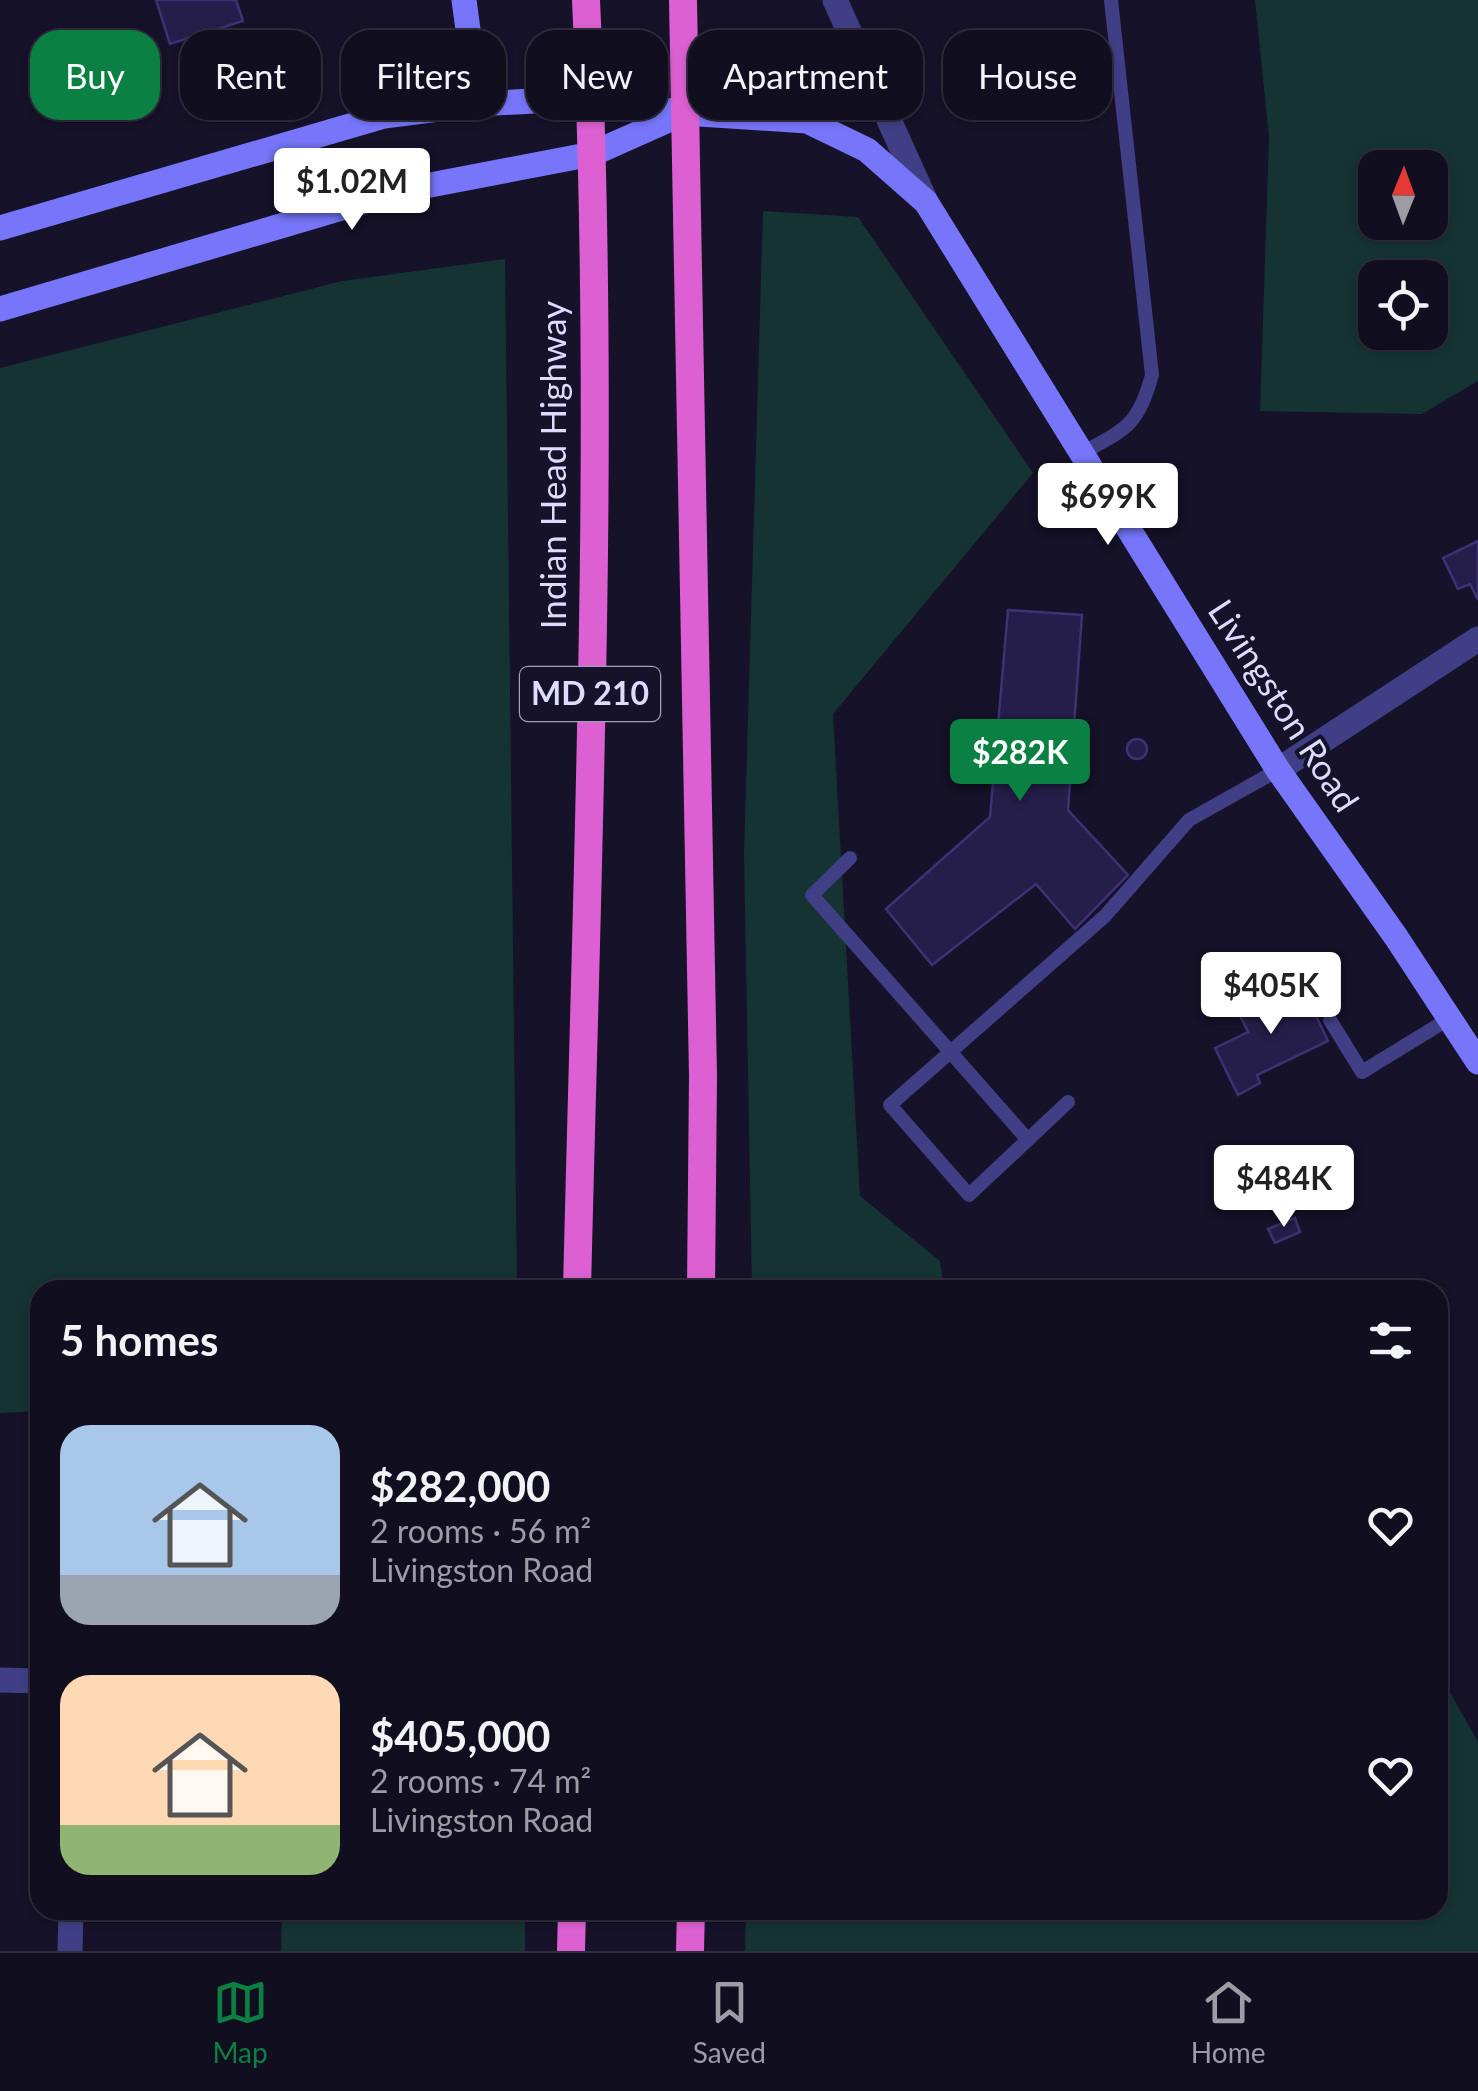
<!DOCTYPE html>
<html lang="en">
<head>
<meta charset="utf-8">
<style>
	:root { --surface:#100e1f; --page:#191728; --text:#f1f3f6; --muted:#9c9ca4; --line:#302e3d; --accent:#0b8043 }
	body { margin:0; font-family:Lato,sans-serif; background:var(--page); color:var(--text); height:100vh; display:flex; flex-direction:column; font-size:38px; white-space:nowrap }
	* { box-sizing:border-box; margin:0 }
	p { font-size:32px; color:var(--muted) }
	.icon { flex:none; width:55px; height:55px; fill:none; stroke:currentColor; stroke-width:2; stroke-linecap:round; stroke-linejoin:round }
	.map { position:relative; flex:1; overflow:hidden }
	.drawer { position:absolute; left:30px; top:1280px; width:1418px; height:640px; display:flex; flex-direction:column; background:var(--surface); border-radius:30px; box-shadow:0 2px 8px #0004,0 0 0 2px var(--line) }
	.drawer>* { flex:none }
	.guide { position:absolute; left:30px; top:30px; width:1420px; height:90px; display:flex; gap:20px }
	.needle { width:65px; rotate:1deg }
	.buttons { position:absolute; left:1358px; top:150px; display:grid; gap:20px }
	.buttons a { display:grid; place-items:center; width:90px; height:90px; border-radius:20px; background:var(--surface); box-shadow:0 2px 8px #0004,0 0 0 2px var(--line); font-size:50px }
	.price { position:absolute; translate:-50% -85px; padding:0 22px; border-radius:10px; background:#fff; color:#222; font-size:32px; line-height:65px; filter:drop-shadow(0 2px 5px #0008) }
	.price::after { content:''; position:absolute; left:50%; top:60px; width:30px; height:22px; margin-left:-15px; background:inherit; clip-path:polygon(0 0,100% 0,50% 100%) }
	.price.current { background:var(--accent); color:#fff }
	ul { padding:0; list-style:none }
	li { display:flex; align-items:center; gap:30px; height:250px; padding:0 30px }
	li span { display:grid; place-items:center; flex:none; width:280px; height:200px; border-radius:30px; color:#555 }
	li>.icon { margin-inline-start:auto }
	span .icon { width:120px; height:120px; fill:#fffc; stroke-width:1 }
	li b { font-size:42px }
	h2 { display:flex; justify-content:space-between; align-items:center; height:120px; padding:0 30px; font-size:42px }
	.tag { padding:0 35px; border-radius:30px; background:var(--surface); box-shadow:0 2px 8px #0004,0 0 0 2px var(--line); font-size:35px; line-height:90px }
	.tag.current { background:var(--accent); color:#fff }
	.tabs { display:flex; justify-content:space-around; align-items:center; height:140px; border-top:2px solid var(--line); background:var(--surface); font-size:28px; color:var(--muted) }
	.tabs a { display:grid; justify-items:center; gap:5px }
	.tabs .current { color:var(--accent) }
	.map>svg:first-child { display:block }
	.green { fill:#153332; fill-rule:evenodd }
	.building { fill:#261e4a; stroke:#3e3175; stroke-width:2.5 }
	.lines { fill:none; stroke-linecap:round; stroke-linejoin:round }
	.service { stroke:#403f86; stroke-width:14 }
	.minor { stroke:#403f86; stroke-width:25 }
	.tertiary { stroke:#403f86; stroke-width:25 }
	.secondary { stroke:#7776fa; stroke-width:25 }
	.trunk { stroke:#dc60d1; stroke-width:28 }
	.labels { text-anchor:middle; stroke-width:8; stroke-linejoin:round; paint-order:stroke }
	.shield { fill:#151229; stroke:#a29fbe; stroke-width:2.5 }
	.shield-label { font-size:32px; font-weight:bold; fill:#dfdbfe }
	.street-label { font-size:35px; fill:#dfdbfe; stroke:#151229 }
</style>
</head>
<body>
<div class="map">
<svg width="1478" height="1951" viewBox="0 0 1478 1951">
	<rect width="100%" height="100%" fill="#151229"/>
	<!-- green -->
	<g class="green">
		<path d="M1255,0H1478V381L1422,414L1260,411L1269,137ZM1375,168H1430V222H1375ZM1375,278H1430V332H1375Z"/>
		<polygon points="763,211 858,217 1033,473 833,714 860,1196 940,1261 944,1290 752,1290 744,854"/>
		<polygon points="505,259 517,1290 40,1290 40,1411 0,1413 0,368 342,281"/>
		<polygon points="1438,1671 1478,1742 1478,1951 745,1951 746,1910 1438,1910"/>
		<polygon points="282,1910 525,1910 525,1951 281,1951"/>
	</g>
	<!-- building -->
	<g class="building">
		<polygon points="156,0 236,0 243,21 170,44"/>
		<polygon points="1478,541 1478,600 1470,584 1458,589 1443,558"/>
		<polygon points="1008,610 1082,615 1068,810 1128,875 1075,929 1036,884 932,965 886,909 990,817"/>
		<circle cx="1137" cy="749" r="10"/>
		<polygon points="1300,982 1328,1041 1257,1075 1260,1083 1238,1095 1215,1048 1248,1032 1238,1012"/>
		<polygon points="1295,1218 1300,1232 1275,1243 1268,1229"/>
	</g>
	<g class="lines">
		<!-- service -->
		<g class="service">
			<path d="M1082,453C1126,429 1138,426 1152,375L1111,0"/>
			<polyline points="850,858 812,895 1028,1140"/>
			<polyline points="1330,1020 1362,1072 1450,1018"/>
			<polyline points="1068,1102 969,1195 890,1105 1105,916 1189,820 1278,770"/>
		</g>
		<!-- minor -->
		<g class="minor">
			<polyline points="1278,770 1478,639"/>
			<polyline points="0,1680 40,1681"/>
			<polyline points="70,1951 71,1910"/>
		</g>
		<!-- tertiary -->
		<polyline class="tertiary" points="835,0 926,202"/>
		<!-- secondary -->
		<g class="secondary">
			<polyline points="464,0 478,104"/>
			<polyline points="0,228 384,116 478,104 590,98 684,113 807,121 867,150 926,202 1278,770 1396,937 1478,1062"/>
			<polyline points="0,309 399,191 592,154 684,113"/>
		</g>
		<!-- trunk -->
		<g class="trunk">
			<polyline points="683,0 703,1076 701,1290"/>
			<path d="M577,1290C587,861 606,429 586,0"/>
			<polyline points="571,1951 572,1910"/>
			<polyline points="690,1951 691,1910"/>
		</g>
	</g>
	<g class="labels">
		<!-- shield labels -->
		<rect class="shield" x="520" y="667" width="140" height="54" rx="8"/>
		<g class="shield-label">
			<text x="590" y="705">MD 210</text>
		</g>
		<!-- street labels -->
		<g class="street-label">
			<text transform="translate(554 465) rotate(-90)" y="12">Indian Head Highway</text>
			<text transform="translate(1283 706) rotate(57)" y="12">Livingston Road</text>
		</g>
	</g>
</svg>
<div class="buttons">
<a><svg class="needle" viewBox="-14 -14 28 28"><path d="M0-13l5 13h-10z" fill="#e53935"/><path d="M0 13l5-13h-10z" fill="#9c9ca4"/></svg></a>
<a><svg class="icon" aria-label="locate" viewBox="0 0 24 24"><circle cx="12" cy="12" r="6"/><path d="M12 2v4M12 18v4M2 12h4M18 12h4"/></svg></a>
</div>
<b class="price" style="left:352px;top:233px">$1.02M</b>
<b class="price" style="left:1108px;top:548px">$699K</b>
<b class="price current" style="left:1020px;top:804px">$282K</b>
<b class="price" style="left:1271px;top:1037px">$405K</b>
<b class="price" style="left:1284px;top:1230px">$484K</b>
<div class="guide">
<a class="tag current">Buy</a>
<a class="tag">Rent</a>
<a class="tag">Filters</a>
<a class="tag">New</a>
<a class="tag">Apartment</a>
<a class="tag">House</a>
</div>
<section class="drawer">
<h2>5 homes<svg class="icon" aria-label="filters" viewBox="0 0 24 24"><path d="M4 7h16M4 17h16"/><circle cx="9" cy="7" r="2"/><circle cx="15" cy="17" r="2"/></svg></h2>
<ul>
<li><span style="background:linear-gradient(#a9c7e8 75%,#9aa5b1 0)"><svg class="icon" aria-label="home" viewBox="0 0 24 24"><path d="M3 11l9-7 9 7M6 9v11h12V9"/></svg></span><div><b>$282,000</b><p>2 rooms · 56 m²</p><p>Livingston Road</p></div><svg class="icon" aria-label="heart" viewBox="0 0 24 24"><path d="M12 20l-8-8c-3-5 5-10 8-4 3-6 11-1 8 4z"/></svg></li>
<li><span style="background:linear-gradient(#ffd9b3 75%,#8fb573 0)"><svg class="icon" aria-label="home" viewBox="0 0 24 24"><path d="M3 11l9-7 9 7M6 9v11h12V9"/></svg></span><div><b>$405,000</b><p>2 rooms · 74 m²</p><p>Livingston Road</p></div><svg class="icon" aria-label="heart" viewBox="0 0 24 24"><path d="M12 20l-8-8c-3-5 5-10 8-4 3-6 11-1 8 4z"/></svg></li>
</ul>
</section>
</div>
<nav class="tabs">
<a class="current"><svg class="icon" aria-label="map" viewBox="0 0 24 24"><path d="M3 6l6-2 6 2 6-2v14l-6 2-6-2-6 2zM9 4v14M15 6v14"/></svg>Map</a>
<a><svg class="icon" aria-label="saved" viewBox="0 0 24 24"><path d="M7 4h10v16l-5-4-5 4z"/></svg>Saved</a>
<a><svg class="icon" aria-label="home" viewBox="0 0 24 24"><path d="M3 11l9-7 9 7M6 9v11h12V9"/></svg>Home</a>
</nav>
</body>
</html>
